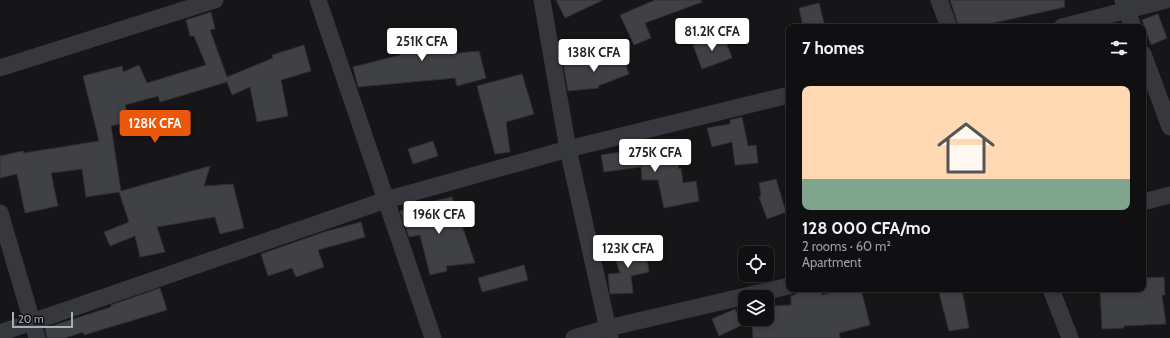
<!DOCTYPE html>
<html lang="en">
<head>
<meta charset="utf-8">
<style>
	:root { --surface:#101012; --page:#1e1e20; --text:#f1f3f6; --muted:#9c9d9f; --line:#303032; --accent:#ea580c }
	body { margin:0; font-family:Cabin,sans-serif; background:var(--page); color:var(--text); height:100vh; display:flex; flex-direction:column; font-size:15px; white-space:nowrap }
	* { box-sizing:border-box; margin:0 }
	p { font-size:13px; color:var(--muted) }
	.icon { flex:none; width:22px; height:22px; fill:none; stroke:currentColor; stroke-width:2; stroke-linecap:round; stroke-linejoin:round }
	.map { position:relative; flex:1; overflow:hidden }
	.details { position:absolute; left:786px; top:24px; width:360px; height:268px; display:flex; flex-direction:column; background:var(--surface); border-radius:8px; box-shadow:0 2px 6px #0003,0 0 0 1px var(--line) }
	.details>* { flex:none }
	.tools { position:absolute; left:738px; top:246px; display:grid; gap:8px }
	.tools a { display:grid; place-items:center; width:36px; height:36px; border-radius:8px; background:var(--surface); box-shadow:0 2px 6px #0003,0 0 0 1px var(--line); font-size:20px }
	.scale { position:absolute; left:12px; bottom:10px; width:61px; box-sizing:border-box; padding-left:4px; border:2px solid #a8adb8; border-top:0; font-size:11px; line-height:14px; white-space:nowrap; color:#a8adb8; -webkit-text-stroke:3px #111113; paint-order:stroke }
	.price { position:absolute; translate:-50% -34px; padding:0 9px; border-radius:4px; background:#fff; color:#222; font-size:13px; line-height:26px; filter:drop-shadow(0 1px 2px #0008) }
	.price::after { content:''; position:absolute; left:50%; top:24px; width:12px; height:9px; margin-left:-6px; background:inherit; clip-path:polygon(0 0,100% 0,50% 100%) }
	.price.active { background:var(--accent); color:#fff }
	ul { padding:0; list-style:none }
	li { display:grid; align-content:center; gap:8px; height:212px; padding:0 16px }
	li+li { border-top:1px solid var(--line) }
	li span { display:grid; place-items:center; height:124px; border-radius:8px; color:#555 }
	li>.icon { margin-inline-start:auto }
	span .icon { width:72px; height:72px; fill:#fffc; stroke-width:1 }
	li b { font-size:17px }
	h2 { display:flex; justify-content:space-between; align-items:center; height:48px; padding:0 16px; font-size:17px }
	.map>svg:first-child { display:block }
	.building { fill:#404145; stroke:#303034 }
	.lines { fill:none; stroke-linecap:round; stroke-linejoin:round }
	.street { stroke:#37383d; stroke-width:17 }
</style>
</head>
<body>
<div class="map">
<svg width="1170" height="338" viewBox="0 0 1170 338">
	<rect width="100%" height="100%" fill="#161618"/>
	<!-- building -->
	<g class="building">
		<polygon points="556,0 603,0 565,18"/>
		<polygon points="655,0 701,0 702,2 645,23 651,38 634,45 620,15"/>
		<polygon points="950,0 1064,0 1065,7 975,27 959,27"/>
		<polygon points="819,3 825,27 803,27 799,8"/>
		<polygon points="211,12 215,29 210,30 227,77 273,58 272,55 304,45 311,71 281,80 288,116 257,122 250,87 232,95 227,82 160,102 158,96 125,105 130,122 111,126 121,191 210,166 204,186 233,184 244,228 220,234 215,217 157,227 165,252 140,257 135,236 110,246 104,232 129,222 119,192 86,197 82,169 51,173 58,206 25,213 17,174 0,178 0,156 23,151 24,153 99,141 83,76 122,66 123,72 139,65 147,83 206,65 194,36 190,36 186,20"/>
		<polygon points="1158,14 1167,38 1151,45 1142,20"/>
		<polygon points="444,28 451,54 479,51 486,78 457,86 455,78 358,87 353,67 400,55 394,34"/>
		<polygon points="723,34 732,58 702,69 693,45"/>
		<polygon points="623,57 629,74 598,86 599,88 568,91 563,63"/>
		<polygon points="522,74 534,114 506,122 510,152 495,154 477,86"/>
		<polygon points="742,117 748,146 756,145 758,163 735,165 732,142 712,147 707,128 730,124 730,120"/>
		<polygon points="433,141 438,156 413,164 408,149"/>
		<polygon points="658,143 659,160 676,156 679,169 681,168 683,183 696,181 699,201 664,208 658,180 642,180 641,167 604,172 601,155 640,149 640,144"/>
		<polygon points="776,179 786,212 767,219 759,197 761,196 759,183"/>
		<polygon points="452,197 475,263 446,266 447,271 430,275 420,235 409,237 400,211 435,203 434,201"/>
		<polygon points="361,222 365,237 318,250 324,267 296,277 292,268 268,276 261,254 324,232"/>
		<polygon points="643,244 646,253 649,272 631,276 633,293 610,294 608,274 620,273 614,254"/>
		<polygon points="524,265 528,280 482,292 478,278"/>
		<polygon points="1164,277 1165,295 1162,295 1166,324 1124,326 1124,328 1102,329 1100,289 1143,289 1143,278"/>
		<polygon points="160,288 167,310 84,335 83,332 65,338 47,338 45,328 111,307 111,305"/>
		<polygon points="798,289 821,289 822,295 843,289 861,289 870,325 839,333 840,338 753,338 752,319 767,319 767,306 791,305 791,296 796,294"/>
		<polygon points="938,289 962,289 969,328 949,331"/>
		<polygon points="735,309 742,325 719,336 712,319"/>
	</g>
	<g class="lines">
		<!-- street -->
		<g class="street">
			<polyline points="318,0 433,338"/>
			<polyline points="542,0 568,149 610,338"/>
			<polyline points="939,0 949,27"/>
			<polyline points="1123,0 1133,27"/>
			<polyline points="1062,27 1166,0"/>
			<polyline points="1143,54 1170,127"/>
			<polyline points="0,68 215,0"/>
			<polyline points="1143,202 1170,195"/>
			<polyline points="0,213 37,338"/>
			<polyline points="1051,289 1070,338"/>
			<polyline points="0,333 386,200 568,149 789,95"/>
			<polyline points="574,338 608,328 789,286"/>
		</g>
	</g>
</svg>
<div class="tools">
<a><svg class="icon" aria-label="locate" viewBox="0 0 24 24"><circle cx="12" cy="12" r="6"/><path d="M12 2v4M12 18v4M2 12h4M18 12h4"/></svg></a>
<a><svg class="icon" aria-label="layers" viewBox="0 0 24 24"><path d="M12 4l9 5-9 5-9-5zM3 14l9 5 9-5"/></svg></a>
</div>
<div class="scale">20 m</div>
<b class="price" style="left:712px;top:52px">81.2K CFA</b>
<b class="price" style="left:422px;top:62px">251K CFA</b>
<b class="price" style="left:594px;top:73px">138K CFA</b>
<b class="price active" style="left:155px;top:144px">128K CFA</b>
<b class="price" style="left:655px;top:173px">275K CFA</b>
<b class="price" style="left:439px;top:235px">196K CFA</b>
<b class="price" style="left:628px;top:269px">123K CFA</b>
<section class="details">
<h2>7 homes<svg class="icon" aria-label="filters" viewBox="0 0 24 24"><path d="M4 7h16M4 17h16"/><circle cx="9" cy="7" r="2"/><circle cx="15" cy="17" r="2"/></svg></h2>
<ul>
<li><span style="background:linear-gradient(#ffd9b3 75%,#7fa58c 0)"><svg class="icon" aria-label="home" viewBox="0 0 24 24"><path d="M3 11l9-7 9 7M6 9v11h12V9"/></svg></span><div><b>128 000 CFA/mo</b><p>2 rooms · 60 m²</p><p>Apartment</p></div></li>
</ul>
</section>
</div>
</body>
</html>
